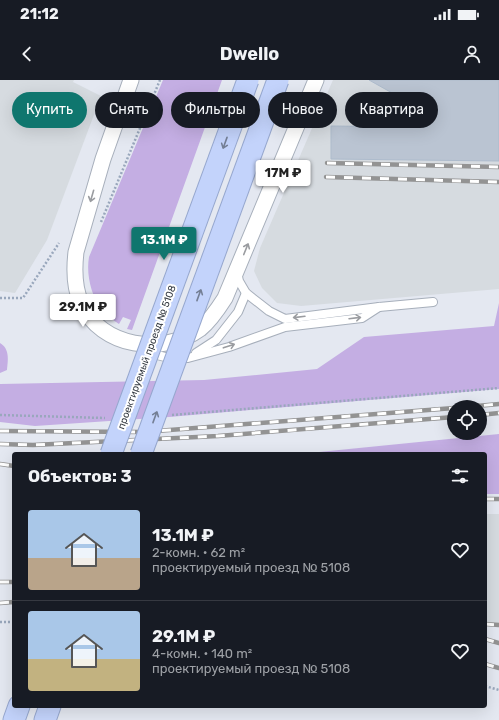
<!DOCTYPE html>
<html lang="ru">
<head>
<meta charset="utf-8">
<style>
	:root { --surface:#171b24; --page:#20242c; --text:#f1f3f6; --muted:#9ea1a6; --line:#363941; --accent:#0f766e }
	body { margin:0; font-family:Rubik,sans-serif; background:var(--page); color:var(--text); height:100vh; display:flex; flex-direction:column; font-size:15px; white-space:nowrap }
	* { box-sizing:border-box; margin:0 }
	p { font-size:13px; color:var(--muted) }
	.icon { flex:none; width:22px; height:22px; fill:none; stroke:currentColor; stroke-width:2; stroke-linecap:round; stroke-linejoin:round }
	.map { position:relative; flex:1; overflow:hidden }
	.details { position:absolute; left:12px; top:372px; width:475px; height:256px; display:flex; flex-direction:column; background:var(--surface); border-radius:4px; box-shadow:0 4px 16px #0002 }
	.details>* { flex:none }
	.guide { position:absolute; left:12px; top:12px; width:475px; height:36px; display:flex; gap:8px }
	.fabs { position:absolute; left:447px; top:320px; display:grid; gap:8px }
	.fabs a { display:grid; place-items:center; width:40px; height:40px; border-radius:50%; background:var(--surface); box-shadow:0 4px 16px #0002; font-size:20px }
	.price { position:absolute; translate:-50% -34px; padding:0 9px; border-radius:4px; background:#fff; color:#222; font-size:13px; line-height:26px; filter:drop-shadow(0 1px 2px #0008) }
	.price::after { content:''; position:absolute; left:50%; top:24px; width:12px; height:9px; margin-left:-6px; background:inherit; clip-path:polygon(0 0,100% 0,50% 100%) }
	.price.on { background:var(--accent); color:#fff }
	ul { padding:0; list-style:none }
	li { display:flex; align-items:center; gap:12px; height:100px; padding:0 16px }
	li+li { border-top:1px solid var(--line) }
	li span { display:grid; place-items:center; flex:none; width:112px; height:80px; border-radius:4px; color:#555 }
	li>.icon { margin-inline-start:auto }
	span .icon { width:48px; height:48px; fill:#fffc; stroke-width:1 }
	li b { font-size:17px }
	h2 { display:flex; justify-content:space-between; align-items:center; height:48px; padding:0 16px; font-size:17px }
	.tag { padding:0 14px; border-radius:18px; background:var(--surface); box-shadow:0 4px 16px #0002; font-size:14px; line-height:36px }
	.tag.on { background:var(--accent); color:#fff }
	.status { display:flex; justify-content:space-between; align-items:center; height:28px; padding:0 20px; background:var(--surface); direction:ltr }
	.status svg { height:11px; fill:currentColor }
	header { display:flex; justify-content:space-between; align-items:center; height:52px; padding:0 16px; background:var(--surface); font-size:18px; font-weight:700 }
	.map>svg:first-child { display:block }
	.industrial { fill:#d6dbe0 }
	.green { fill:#c4aee3 }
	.building { fill:#bac4d2; stroke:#adbbcc }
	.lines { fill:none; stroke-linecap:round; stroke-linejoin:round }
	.lane-casing { stroke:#a7afbb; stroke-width:10 }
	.street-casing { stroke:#a7afbb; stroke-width:17 }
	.secondary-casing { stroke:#96a7ce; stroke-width:23 }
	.path { stroke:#99a7bc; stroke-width:2.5; stroke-dasharray:2 2; stroke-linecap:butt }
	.lane { stroke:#fff; stroke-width:8 }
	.street { stroke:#fff; stroke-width:15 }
	.secondary { stroke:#c3d3fb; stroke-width:21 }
	.rail-casing { stroke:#939393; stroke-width:4.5 }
	.rail { stroke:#fff; stroke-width:3; stroke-dasharray:9; stroke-linecap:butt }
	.secondary-bridge-casing { stroke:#96a7ce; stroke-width:23; stroke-linecap:butt }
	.secondary-bridge { stroke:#c3d3fb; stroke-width:21 }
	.oneway { stroke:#747f95 }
	.oneway2 { stroke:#9a9ca0 }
	.labels { text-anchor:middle; stroke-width:4; stroke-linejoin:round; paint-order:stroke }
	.street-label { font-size:10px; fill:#343a42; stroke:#fff }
</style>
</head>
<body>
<div class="status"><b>21:12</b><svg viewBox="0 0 49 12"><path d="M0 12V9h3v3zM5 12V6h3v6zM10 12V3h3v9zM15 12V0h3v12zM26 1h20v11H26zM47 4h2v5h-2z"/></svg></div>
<header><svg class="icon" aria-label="back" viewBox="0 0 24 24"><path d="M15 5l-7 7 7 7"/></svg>Dwello<svg class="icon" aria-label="person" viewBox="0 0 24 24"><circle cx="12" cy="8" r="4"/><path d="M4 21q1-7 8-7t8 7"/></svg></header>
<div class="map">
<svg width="499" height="640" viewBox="0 0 499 640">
	<rect width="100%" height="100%" fill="#e4e8f1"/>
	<!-- industrial -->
	<g class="industrial">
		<polygon points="0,0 74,0 73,2 101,16 47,160 15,213 0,211"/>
		<polygon points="333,0 499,0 499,209 301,226 277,223 262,208 254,191 260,168"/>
		<polygon points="485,434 499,434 499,546 485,542"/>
	</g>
	<!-- green -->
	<g class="green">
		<path d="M163,0H222L132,250L127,249L131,240L123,237L119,244C113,240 107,236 102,230C91,216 86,194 89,177Z"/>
		<polygon points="499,223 499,309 169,337 35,346 0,342 0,304 204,300 317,289 364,257 494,246"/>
		<path d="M0,263C10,269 8,280 7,290L0,293Z"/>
		<polygon points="499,354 499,414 485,414 485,374 299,374"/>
	</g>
	<!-- building -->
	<polygon class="building" points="369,0 499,0 499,81 331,79 331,46 417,47 419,28"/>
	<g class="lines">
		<!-- lane casing -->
		<g class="lane-casing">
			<g id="lane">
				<polyline points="237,192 239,201 246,213 269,231 285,239 379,227 433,222"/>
				<polyline points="149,273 165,277 188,278 229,267 285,247 362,238 379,227"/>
				<polyline points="196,273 216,260 238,232 246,213"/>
			</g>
		</g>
		<!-- street casing -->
		<g class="street-casing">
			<path id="street" d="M131,0L103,79L76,172C74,189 74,207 81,223C101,268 163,276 200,249C210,241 218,229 225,218L316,0"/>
		</g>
		<!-- secondary casing -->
		<g class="secondary-casing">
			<g id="secondary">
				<polyline points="14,640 19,626"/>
				<polyline points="45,640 50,626"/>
			</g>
		</g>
		<!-- path -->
		<g class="path">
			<polyline points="101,142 160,0"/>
			<polyline points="0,218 23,218 59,163"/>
			<polyline points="0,335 105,338"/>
			<polyline points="172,335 499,308"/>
			<polyline points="0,542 14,542"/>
			<polyline points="485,606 499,610"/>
		</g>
		<!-- lane -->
		<use href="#lane" class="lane"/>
		<!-- street -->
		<use href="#street" class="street"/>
		<!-- secondary -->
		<use href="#secondary" class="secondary"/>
		<!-- rail casing -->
		<g class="rail-casing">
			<g id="rail">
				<polyline points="327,83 499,87"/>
				<polyline points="326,97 499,102"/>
				<polyline points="466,327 499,324"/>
				<polyline points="480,335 499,333"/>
				<polyline points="0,351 144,352 454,328"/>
				<polyline points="0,364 33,365 218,356 454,337"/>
				<polyline points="0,384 14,386"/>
				<polyline points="485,419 499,419"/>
				<polyline points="0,502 14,502"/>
				<polyline points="0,523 14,522"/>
				<polyline points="485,544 499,545"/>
				<polyline points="485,559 499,563"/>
				<polyline points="485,584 499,588"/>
			</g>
		</g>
		<!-- rail -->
		<use href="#rail" class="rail"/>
		<!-- secondary-bridge casing -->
		<g class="secondary-bridge-casing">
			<g id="secondary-bridge">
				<polyline points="111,374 248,0"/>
				<polyline points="141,374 278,0"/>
			</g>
		</g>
		<!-- secondary-bridge -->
		<use href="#secondary-bridge" class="secondary-bridge"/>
	</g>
	<!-- one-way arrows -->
	<defs><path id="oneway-shaft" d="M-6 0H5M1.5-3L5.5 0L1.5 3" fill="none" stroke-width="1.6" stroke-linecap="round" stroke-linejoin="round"/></defs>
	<g class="oneway">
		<use href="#oneway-shaft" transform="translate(225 63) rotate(110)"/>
		<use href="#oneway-shaft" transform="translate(199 215) rotate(-70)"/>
		<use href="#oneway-shaft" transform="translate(155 337) rotate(-70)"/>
	</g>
	<g class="oneway2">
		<use href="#oneway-shaft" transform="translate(92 116) rotate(106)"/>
		<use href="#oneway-shaft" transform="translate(246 169) rotate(-68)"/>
		<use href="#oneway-shaft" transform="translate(299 237) rotate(173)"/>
		<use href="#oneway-shaft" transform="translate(355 238) rotate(-7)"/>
		<use href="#oneway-shaft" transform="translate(229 266) rotate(-18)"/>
	</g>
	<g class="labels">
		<!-- street labels -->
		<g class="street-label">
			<text transform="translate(146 277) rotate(-70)" y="4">проектируемый проезд № 5108</text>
		</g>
	</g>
</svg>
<div class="fabs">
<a><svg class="icon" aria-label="locate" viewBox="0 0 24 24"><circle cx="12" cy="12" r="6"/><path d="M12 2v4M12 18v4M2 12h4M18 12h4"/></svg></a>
</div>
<b class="price" style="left:283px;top:114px">17M ₽</b>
<b class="price on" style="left:164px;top:181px">13.1M ₽</b>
<b class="price" style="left:83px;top:248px">29.1M ₽</b>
<div class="guide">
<a class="tag on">Купить</a>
<a class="tag">Снять</a>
<a class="tag">Фильтры</a>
<a class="tag">Новое</a>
<a class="tag">Квартира</a>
</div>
<section class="details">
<h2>Объектов: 3<svg class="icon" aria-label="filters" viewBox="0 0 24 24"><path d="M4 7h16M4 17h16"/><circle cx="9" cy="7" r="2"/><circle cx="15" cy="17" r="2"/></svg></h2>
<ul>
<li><span style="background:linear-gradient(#a9c7e8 60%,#b9a48a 0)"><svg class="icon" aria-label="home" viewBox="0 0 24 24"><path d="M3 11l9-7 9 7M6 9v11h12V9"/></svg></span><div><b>13.1M ₽</b><p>2-комн. · 62 m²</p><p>проектируемый проезд № 5108</p></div><svg class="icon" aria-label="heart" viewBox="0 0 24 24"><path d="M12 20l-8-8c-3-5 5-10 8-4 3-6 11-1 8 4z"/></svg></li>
<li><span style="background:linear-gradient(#a9c7e8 60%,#c2b280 0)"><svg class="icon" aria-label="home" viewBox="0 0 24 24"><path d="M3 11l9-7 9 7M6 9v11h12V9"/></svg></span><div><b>29.1M ₽</b><p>4-комн. · 140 m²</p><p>проектируемый проезд № 5108</p></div><svg class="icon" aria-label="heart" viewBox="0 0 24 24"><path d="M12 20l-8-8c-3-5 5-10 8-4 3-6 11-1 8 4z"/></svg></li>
</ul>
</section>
</div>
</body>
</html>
